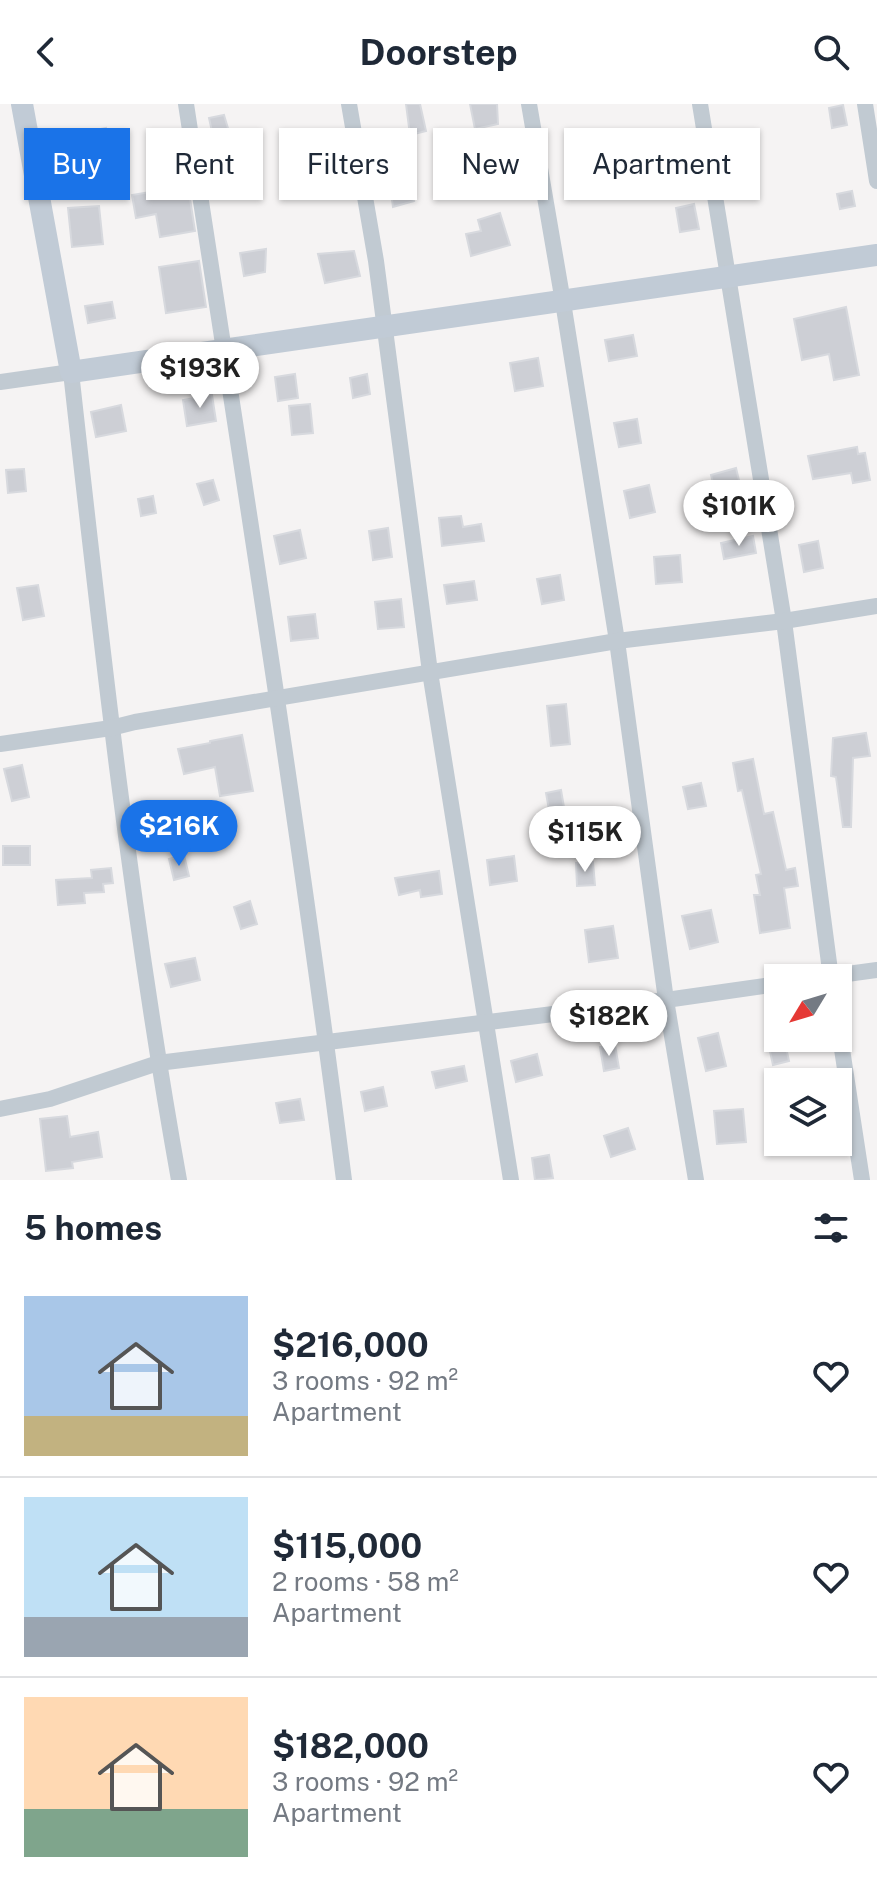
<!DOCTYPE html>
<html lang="en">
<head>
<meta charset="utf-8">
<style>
	:root { --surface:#fff; --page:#f6f6f7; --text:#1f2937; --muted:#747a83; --line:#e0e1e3; --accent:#1a73e8 }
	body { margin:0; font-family:"Public Sans",sans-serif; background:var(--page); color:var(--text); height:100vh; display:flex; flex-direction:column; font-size:30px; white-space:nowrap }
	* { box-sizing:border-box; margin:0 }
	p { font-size:26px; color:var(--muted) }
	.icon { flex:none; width:44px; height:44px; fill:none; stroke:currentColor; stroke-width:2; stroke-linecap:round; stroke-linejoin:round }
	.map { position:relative; height:1076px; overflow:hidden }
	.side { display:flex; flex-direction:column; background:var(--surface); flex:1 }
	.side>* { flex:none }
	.hud { position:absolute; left:24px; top:24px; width:830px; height:72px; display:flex; gap:16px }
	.needle { width:52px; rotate:232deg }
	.buttons { position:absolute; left:764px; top:860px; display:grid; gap:16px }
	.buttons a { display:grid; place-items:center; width:88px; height:88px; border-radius:0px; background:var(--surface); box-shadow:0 2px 6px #0004; font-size:40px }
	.price { position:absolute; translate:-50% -68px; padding:0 18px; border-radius:28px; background:#fff; color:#222; font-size:26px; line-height:52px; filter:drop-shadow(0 2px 4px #0008) }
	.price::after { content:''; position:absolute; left:50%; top:48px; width:24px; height:18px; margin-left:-12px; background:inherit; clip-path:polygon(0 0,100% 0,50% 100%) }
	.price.on { background:var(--accent); color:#fff }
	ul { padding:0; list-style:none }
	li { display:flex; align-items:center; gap:24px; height:200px; padding:0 24px }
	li+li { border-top:2px solid var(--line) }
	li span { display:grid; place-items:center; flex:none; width:224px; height:160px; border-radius:0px; color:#555 }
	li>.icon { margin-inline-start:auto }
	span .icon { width:96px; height:96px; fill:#fffc; stroke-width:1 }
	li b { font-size:34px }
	h2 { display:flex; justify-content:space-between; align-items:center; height:96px; padding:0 24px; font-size:34px }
	.pill { padding:0 28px; border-radius:0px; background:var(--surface); box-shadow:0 2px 6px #0004; font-size:28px; line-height:72px }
	.pill.on { background:var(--accent); color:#fff }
	header { display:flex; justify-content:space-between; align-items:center; height:104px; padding:0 24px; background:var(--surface); font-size:36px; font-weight:700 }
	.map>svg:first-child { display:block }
	.building { fill:#cdcfd5; stroke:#d7d9de; stroke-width:2 }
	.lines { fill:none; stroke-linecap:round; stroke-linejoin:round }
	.street { stroke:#c1cad2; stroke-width:16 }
	.secondary { stroke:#c1cbd6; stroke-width:22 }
</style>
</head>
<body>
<header><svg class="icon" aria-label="back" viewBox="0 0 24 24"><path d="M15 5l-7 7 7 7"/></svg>Doorstep<svg class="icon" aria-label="search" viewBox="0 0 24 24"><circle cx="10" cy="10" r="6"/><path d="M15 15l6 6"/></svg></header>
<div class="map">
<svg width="877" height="1076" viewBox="0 0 877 1076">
	<rect width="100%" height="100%" fill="#f5f3f3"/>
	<!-- building -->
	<g class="building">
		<polygon points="406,0 420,0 426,27 410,31"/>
		<polygon points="470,0 497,0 498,20 475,25"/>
		<polygon points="843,1 847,21 832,24 829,4"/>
		<polygon points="224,11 230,31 213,32 209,14"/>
		<polygon points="106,24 113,63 91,67 85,28"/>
		<polygon points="688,26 692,47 669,52 665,30"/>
		<polygon points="176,31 180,57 184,56 195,127 160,133 156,110 136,114 132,91 156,87 151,63 163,60 160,34"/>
		<polygon points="627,37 629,72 601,74 599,39"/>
		<polygon points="486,49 487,73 468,77 462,54"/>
		<polygon points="408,64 414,97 393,103 388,68"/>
		<polygon points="852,87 855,102 840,105 837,90"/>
		<polygon points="694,100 699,125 680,128 676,104"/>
		<polygon points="99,102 103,140 72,143 68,104"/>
		<polygon points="500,109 510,141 471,152 466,130 481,127 478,116"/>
		<polygon points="266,145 265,168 244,172 240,149"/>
		<polygon points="354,147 360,172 325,179 318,150"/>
		<polygon points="199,157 206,203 166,209 159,163"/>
		<polygon points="112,198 115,214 88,219 85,202"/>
		<polygon points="846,203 859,271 834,276 829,250 802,256 794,215"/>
		<polygon points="633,231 637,252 609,257 605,236"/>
		<polygon points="538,254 543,282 515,287 510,259"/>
		<polygon points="295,270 298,294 278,297 275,273"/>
		<polygon points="367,270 370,290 353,294 350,274"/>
		<polygon points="212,291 216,317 187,322 183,296"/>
		<polygon points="310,300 313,329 292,331 289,302"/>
		<polygon points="121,301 126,327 96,333 91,308"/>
		<polygon points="637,315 641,339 619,343 614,319"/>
		<polygon points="857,343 858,350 865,349 870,376 853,379 851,369 813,375 808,352"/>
		<polygon points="736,364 744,397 719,403 711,371"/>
		<polygon points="24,365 26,387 8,389 6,366"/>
		<polygon points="213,376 219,396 204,401 197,380"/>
		<polygon points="649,381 655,408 630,414 624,387"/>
		<polygon points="153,392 156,409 141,412 138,395"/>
		<polygon points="461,412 463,423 481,420 484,437 442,442 439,414"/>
		<polygon points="388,424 392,453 373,456 369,427"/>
		<polygon points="300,426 306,454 280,460 274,432"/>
		<polygon points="753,432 756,449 724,455 721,439"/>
		<polygon points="818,437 823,464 804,468 799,441"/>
		<polygon points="680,451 682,478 656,480 654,453"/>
		<polygon points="560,471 564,496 542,500 537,475"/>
		<polygon points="474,477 477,496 447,500 444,481"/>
		<polygon points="38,481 44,512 23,516 17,484"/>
		<polygon points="401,495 404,523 378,525 375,498"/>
		<polygon points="315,510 318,534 291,537 288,513"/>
		<polygon points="566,600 570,640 551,642 547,602"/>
		<polygon points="866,629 870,652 853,654 851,723 843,723 836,673 831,672 833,634"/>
		<polygon points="242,631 253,687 220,692 215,663 184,670 178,645 210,639 210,637"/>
		<polygon points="753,655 764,710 773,708 786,766 795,764 798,782 784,784 790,824 760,829 754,791 760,791 756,771 761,770 742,686 738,687 733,659"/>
		<polygon points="22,661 29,693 12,697 4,665"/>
		<polygon points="701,679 706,702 688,705 683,683"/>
		<polygon points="561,686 566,715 551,717 546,689"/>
		<rect x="3" y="742" width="27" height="19"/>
		<polygon points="184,751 189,772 174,776 169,755"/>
		<polygon points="514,752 517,777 490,781 487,756"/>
		<polygon points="593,758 595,781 577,782 576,759"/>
		<polygon points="111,764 113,779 103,780 104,788 84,789 85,799 58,801 56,776 92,774 91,766"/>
		<polygon points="439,767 442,790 421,793 420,786 399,791 395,774"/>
		<polygon points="250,797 257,820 241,825 234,803"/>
		<polygon points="711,806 718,838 690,845 682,812"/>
		<polygon points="613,822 618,854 589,858 585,826"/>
		<polygon points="195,854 200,876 171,883 165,860"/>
		<polygon points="718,929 726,962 706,967 698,934"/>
		<polygon points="767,934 784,934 789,957 773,961"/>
		<polygon points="615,941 619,964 604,967 600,943"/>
		<polygon points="537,950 542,971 516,978 511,957"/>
		<polygon points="464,962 467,977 436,984 432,968"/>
		<polygon points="383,983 387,1002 365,1007 361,988"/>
		<polygon points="300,995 304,1016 280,1019 276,999"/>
		<polygon points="743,1005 746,1038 717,1040 714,1007"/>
		<polygon points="67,1012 70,1033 98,1028 102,1053 72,1058 73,1064 46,1067 40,1015"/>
		<polygon points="628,1024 635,1045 611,1053 604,1032"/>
		<polygon points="549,1051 553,1074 535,1076 532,1054"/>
	</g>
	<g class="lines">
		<!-- street -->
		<g class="street">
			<path d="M186,0C241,358 298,716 344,1076"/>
			<polyline points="349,0 376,157 430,568 511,1076"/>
			<polyline points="529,0 563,198 617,537 666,896 696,1076"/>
			<polyline points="700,0 784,517 831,874"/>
			<polyline points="865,0 877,77"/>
			<path d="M0,278L71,268C101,538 131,808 179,1076"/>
			<polyline points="0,640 111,624 135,618 617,537 784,517 877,502"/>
			<polyline points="818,874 877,866"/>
			<polyline points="838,919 862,1076"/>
			<polyline points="0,1005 50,995 158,959 666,896 778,880"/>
		</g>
		<!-- secondary -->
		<polyline class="secondary" points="22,0 71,268 877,151"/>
	</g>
</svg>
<div class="buttons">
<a><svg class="needle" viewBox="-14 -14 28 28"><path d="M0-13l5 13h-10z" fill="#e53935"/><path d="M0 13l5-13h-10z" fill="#747a83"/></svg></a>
<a><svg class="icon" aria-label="layers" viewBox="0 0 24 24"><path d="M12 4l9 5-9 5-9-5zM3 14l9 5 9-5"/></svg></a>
</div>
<b class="price" style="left:200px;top:306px">$193K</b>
<b class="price" style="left:739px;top:444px">$101K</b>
<b class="price on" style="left:179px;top:764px">$216K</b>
<b class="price" style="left:585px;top:770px">$115K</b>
<b class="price" style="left:609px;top:954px">$182K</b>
<div class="hud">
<a class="pill on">Buy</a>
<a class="pill">Rent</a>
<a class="pill">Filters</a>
<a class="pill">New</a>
<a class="pill">Apartment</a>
</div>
</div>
<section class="side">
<h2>5 homes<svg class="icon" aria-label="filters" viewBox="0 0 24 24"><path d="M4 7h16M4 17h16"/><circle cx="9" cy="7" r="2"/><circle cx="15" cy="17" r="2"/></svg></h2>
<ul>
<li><span style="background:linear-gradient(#a9c7e8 75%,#c2b280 0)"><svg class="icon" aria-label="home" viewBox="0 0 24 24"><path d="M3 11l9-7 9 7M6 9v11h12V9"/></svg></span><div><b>$216,000</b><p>3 rooms · 92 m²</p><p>Apartment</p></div><svg class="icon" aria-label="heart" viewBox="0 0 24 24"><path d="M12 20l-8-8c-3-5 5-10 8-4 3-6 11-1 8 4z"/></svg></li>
<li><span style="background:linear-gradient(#bfe0f5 75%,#9aa5b1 0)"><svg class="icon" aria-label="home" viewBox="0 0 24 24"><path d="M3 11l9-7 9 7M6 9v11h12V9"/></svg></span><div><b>$115,000</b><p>2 rooms · 58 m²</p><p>Apartment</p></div><svg class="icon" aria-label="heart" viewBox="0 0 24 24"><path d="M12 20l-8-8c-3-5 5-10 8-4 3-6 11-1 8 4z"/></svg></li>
<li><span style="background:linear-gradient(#ffd9b3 70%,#7fa58c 0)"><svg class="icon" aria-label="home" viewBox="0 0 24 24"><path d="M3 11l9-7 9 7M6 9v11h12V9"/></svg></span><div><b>$182,000</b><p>3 rooms · 92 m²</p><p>Apartment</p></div><svg class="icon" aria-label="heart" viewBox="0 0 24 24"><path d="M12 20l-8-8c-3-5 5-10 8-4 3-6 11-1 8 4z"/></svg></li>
</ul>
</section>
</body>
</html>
